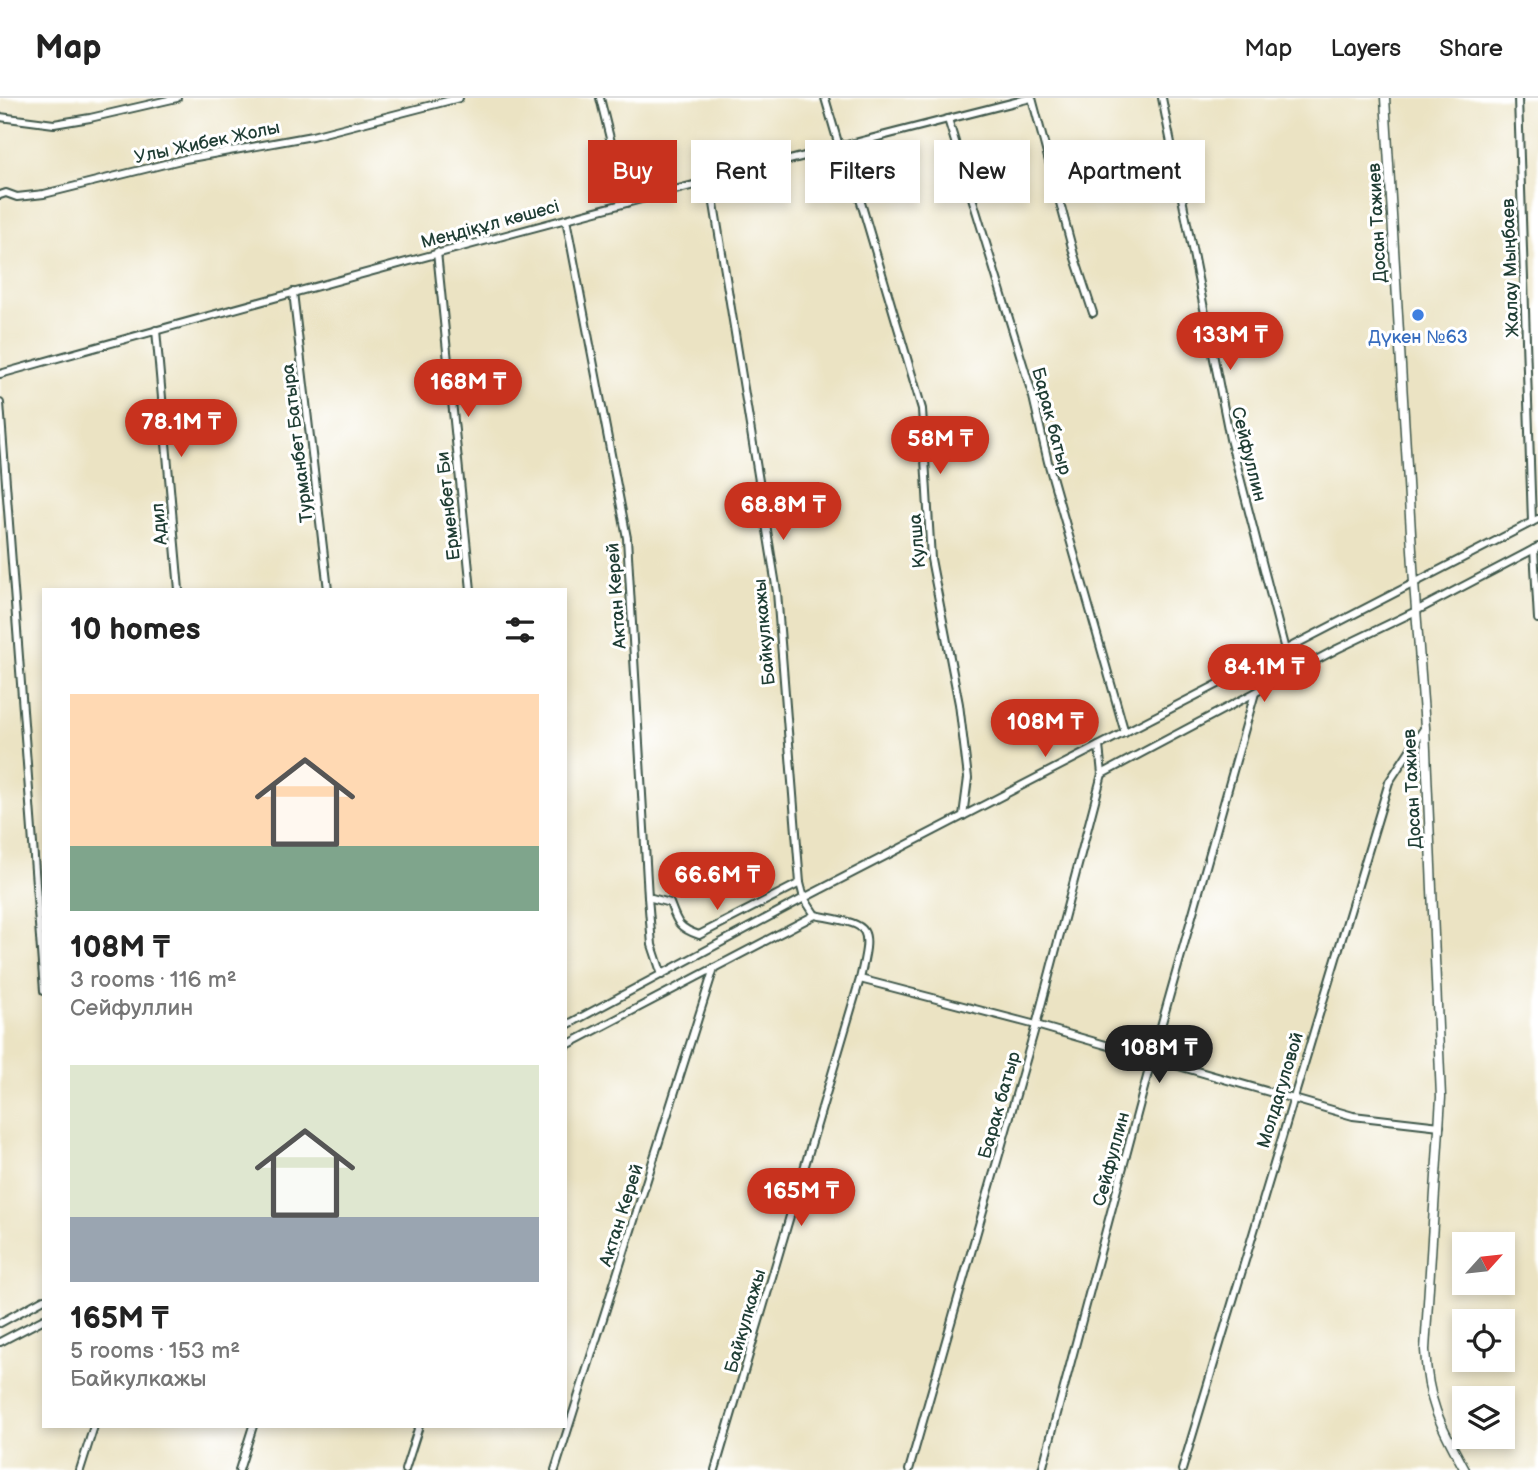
<!DOCTYPE html>
<html lang="en">
<head>
<meta charset="utf-8">
<style>
	:root { --surface:#fff; --page:#f6f6f6; --text:#222; --muted:#767676; --line:#e0e0e0; --accent:#c8321e }
	body { margin:0; font-family:"Balsamiq Sans",sans-serif; background:var(--page); color:var(--text); height:100vh; display:flex; flex-direction:column; font-size:26px; white-space:nowrap }
	* { box-sizing:border-box; margin:0 }
	p { font-size:23px; color:var(--muted) }
	.icon { flex:none; width:38px; height:38px; fill:none; stroke:currentColor; stroke-width:2; stroke-linecap:round; stroke-linejoin:round }
	.map { position:relative; flex:1; overflow:hidden }
	.sheet { position:absolute; left:42px; top:490px; width:525px; height:840px; display:flex; flex-direction:column; background:var(--surface); border-radius:0px; box-shadow:0 4px 10px #0003 }
	.sheet>* { flex:none }
	.guide { position:absolute; left:588px; top:42px; width:665px; height:63px; display:flex; gap:14px }
	.needle { width:46px; rotate:63deg }
	.tools { position:absolute; left:1452px; top:1134px; display:grid; gap:14px }
	.tools a { display:grid; place-items:center; width:63px; height:63px; border-radius:0px; background:var(--surface); box-shadow:0 4px 10px #0003; font-size:35px }
	.price { position:absolute; translate:-50% -60px; padding:0 16px; border-radius:24px; background:var(--accent); color:#fff; font-size:23px; line-height:46px; filter:drop-shadow(0 2px 4px #0008) }
	.price::after { content:''; position:absolute; left:50%; top:42px; width:21px; height:16px; margin-left:-10px; background:inherit; clip-path:polygon(0 0,100% 0,50% 100%) }
	.price.on { background:#222; color:#fff }
	ul { padding:0; list-style:none }
	li { display:grid; align-content:center; gap:14px; height:371px; padding:0 28px }
	li span { display:grid; place-items:center; height:217px; border-radius:0px; color:#555 }
	li>.icon { margin-inline-start:auto }
	span .icon { width:126px; height:126px; fill:#fffc; stroke-width:1 }
	li b { font-size:30px }
	h2 { display:flex; justify-content:space-between; align-items:center; height:84px; padding:0 28px; font-size:30px }
	.chip { padding:0 24px; border-radius:0px; background:var(--surface); box-shadow:0 4px 10px #0003; font-size:24px; line-height:63px }
	.chip.on { background:var(--accent); color:#fff }
	header { display:flex; align-items:center; gap:42px; box-sizing:border-box; height:98px; padding:0 35px; background:var(--surface); border-bottom:2px solid var(--line) }
	header strong { font-size:33px }
	nav { display:flex; gap:38px; margin-inline-start:auto; font-size:24px }
	.map>svg:first-child { display:block }
	.lines { fill:none; stroke-linecap:round; stroke-linejoin:round }
	.minor-casing { stroke:#3e5649; stroke-width:10 }
	.tertiary-casing { stroke:#3e5649; stroke-width:11 }
	.minor { stroke:#fff; stroke-width:6 }
	.tertiary { stroke:#fff; stroke-width:8 }
	.shop-dot { fill:#3f7fe0; stroke:#fff; stroke-width:2.5 }
	.labels { text-anchor:middle; stroke-width:6; stroke-linejoin:round; paint-order:stroke }
	.street-label { font-size:18px; fill:#1f3d34; stroke:#fff }
	.shop-label { font-size:18px; fill:#366cbe; stroke:#fff }
</style>
</head>
<body>
<header>
<strong>Map</strong>
<nav><a>Map</a><a>Layers</a><a>Share</a></nav>
</header>
<div class="map">
<svg width="1538" height="1372" viewBox="0 0 1538 1372">
	<rect width="100%" height="100%" fill="#fff"/>
	<filter id="ink" filterUnits="userSpaceOnUse"><feTurbulence type="fractalNoise" baseFrequency=".0143" numOctaves="2"/><feDisplacementMap in="SourceGraphic" scale="14" xChannelSelector="R" yChannelSelector="G"/><feConvolveMatrix kernelMatrix="1 2 1 2 8 2 1 2 1" color-interpolation-filters="sRGB"/></filter>
	<filter id="wash" filterUnits="userSpaceOnUse"><feTurbulence type="fractalNoise" baseFrequency=".00686" numOctaves="4" result="noise"/><feDisplacementMap in="SourceGraphic" scale="28" xChannelSelector="R" yChannelSelector="G"/><feGaussianBlur stdDeviation="1.57" result="paint"/><feColorMatrix in="noise" values="0 0 0 0 0 0 0 0 0 0 0 0 0 0 0 0 0 1.4 0 .05"/><feComposite in="paint" operator="in"/></filter>
	<g filter="url(#wash)">
		<rect width="100%" height="100%" fill="#ebe3c3"/>
	</g>
	<g filter="url(#ink)">
		<g class="lines">
			<!-- minor casing -->
			<g class="minor-casing">
				<g id="minor">
					<polyline points="600,0 626,105"/>
					<polyline points="825,0 839,48"/>
					<polyline points="1032,0 1074,157 1093,215"/>
					<polyline points="1162,0 1230,341 1285,552"/>
					<polyline points="1518,0 1532,424"/>
					<polyline points="0,19 54,26 90,20 177,0"/>
					<polyline points="948,21 1033,299 1048,364 1125,635"/>
					<polyline points="844,47 922,311 931,461 959,606 968,680 963,718"/>
					<polyline points="710,81 777,494 800,785 804,800 815,817"/>
					<polyline points="0,97 6,95 17,99 44,96 185,61 312,38 459,0"/>
					<polyline points="566,121 627,440 648,799 652,847 662,877"/>
					<polyline points="437,154 471,492"/>
					<polyline points="293,194 328,492"/>
					<polyline points="156,232 179,492"/>
					<path d="M0,276C343,180 686,87 1031,0"/>
					<polyline points="0,305 44,893"/>
					<polyline points="1534,451 1538,521"/>
					<polyline points="1102,676 1337,551 1416,513 1538,449"/>
					<path d="M648,799L670,805C677,824 678,830 699,837L800,785"/>
					<polyline points="860,881 1036,927 1353,1018 1440,1028"/>
					<polyline points="565,928 804,800 1538,421"/>
					<path d="M565,948L815,817C870,828 873,824 860,881L715,1372"/>
					<polyline points="0,1225 44,1201"/>
					<polyline points="0,1244 44,1221"/>
					<polyline points="80,1372 94,1328"/>
					<polyline points="239,1372 253,1328"/>
					<polyline points="405,1372 419,1328"/>
					<polyline points="555,1372 714,870"/>
					<polyline points="909,1372 1036,927 1102,676 1099,648"/>
					<polyline points="1042,1372 1152,960 1255,595"/>
					<polyline points="1182,1372 1389,684 1425,629"/>
				</g>
			</g>
			<!-- tertiary casing -->
			<g class="tertiary-casing">
				<path id="tertiary" d="M1385,0L1414,485L1425,629L1441,999L1425,1252C1428,1306 1440,1326 1465,1372"/>
			</g>
			<!-- minor -->
			<use href="#minor" class="minor"/>
			<!-- tertiary -->
			<use href="#tertiary" class="tertiary"/>
		</g>
	</g>
	<!-- markers -->
	<circle class="shop-dot" cx="1418" cy="217" r="7"/>
	<g class="labels">
		<!-- street labels -->
		<g class="street-label">
			<text transform="translate(207 44) rotate(-12)" y="6">Улы Жибек Жолы</text>
			<text transform="translate(1377 125) rotate(-93)" y="6">Досан Тажиев</text>
			<text transform="translate(490 126) rotate(-15)" y="6">Меңдіқұл көшесі</text>
			<text transform="translate(1510 170) rotate(-92)" y="6">Жалау Мыңбаев</text>
			<text transform="translate(1052 323) rotate(75)" y="6">Барак батыр</text>
			<text transform="translate(297 345) rotate(-97)" y="6">Турманбет Батыра</text>
			<text transform="translate(1249 356) rotate(76)" y="6">Сейфуллин</text>
			<text transform="translate(448 408) rotate(-96)" y="6">Ерменбет Би</text>
			<text transform="translate(159 426) rotate(-95)" y="6">Адил</text>
			<text transform="translate(917 443) rotate(-95)" y="6">Кулша</text>
			<text transform="translate(616 498) rotate(-94)" y="6">Актан Керей</text>
			<text transform="translate(764 534) rotate(-95)" y="6">Байкулкажы</text>
			<text transform="translate(1412 691) rotate(-93)" y="6">Досан Тажиев</text>
			<text transform="translate(1280 992) rotate(-73)" y="6">Молдагуловой</text>
			<text transform="translate(999 1007) rotate(-74)" y="6">Барак батыр</text>
			<text transform="translate(1111 1061) rotate(-75)" y="6">Сейфуллин</text>
			<text transform="translate(621 1117) rotate(-72)" y="6">Актан Керей</text>
			<text transform="translate(745 1223) rotate(-74)" y="6">Байкулкажы</text>
		</g>
		<!-- shop labels -->
		<g class="shop-label">
			<text x="1418" y="245">Дүкен №63</text>
		</g>
	</g>
</svg>
<div class="tools">
<a><svg class="needle" viewBox="-14 -14 28 28"><path d="M0-13l5 13h-10z" fill="#e53935"/><path d="M0 13l5-13h-10z" fill="#767676"/></svg></a>
<a><svg class="icon" aria-label="locate" viewBox="0 0 24 24"><circle cx="12" cy="12" r="6"/><path d="M12 2v4M12 18v4M2 12h4M18 12h4"/></svg></a>
<a><svg class="icon" aria-label="layers" viewBox="0 0 24 24"><path d="M12 4l9 5-9 5-9-5zM3 14l9 5 9-5"/></svg></a>
</div>
<b class="price" style="left:1230px;top:274px">133M ₸</b>
<b class="price" style="left:468px;top:321px">168M ₸</b>
<b class="price" style="left:181px;top:361px">78.1M ₸</b>
<b class="price" style="left:940px;top:378px">58M ₸</b>
<b class="price" style="left:783px;top:444px">68.8M ₸</b>
<b class="price" style="left:1264px;top:606px">84.1M ₸</b>
<b class="price" style="left:1045px;top:661px">108M ₸</b>
<b class="price" style="left:717px;top:814px">66.6M ₸</b>
<b class="price on" style="left:1159px;top:987px">108M ₸</b>
<b class="price" style="left:801px;top:1130px">165M ₸</b>
<div class="guide">
<a class="chip on">Buy</a>
<a class="chip">Rent</a>
<a class="chip">Filters</a>
<a class="chip">New</a>
<a class="chip">Apartment</a>
</div>
<section class="sheet">
<h2>10 homes<svg class="icon" aria-label="filters" viewBox="0 0 24 24"><path d="M4 7h16M4 17h16"/><circle cx="9" cy="7" r="2"/><circle cx="15" cy="17" r="2"/></svg></h2>
<ul>
<li><span style="background:linear-gradient(#ffd9b3 70%,#7fa58c 0)"><svg class="icon" aria-label="home" viewBox="0 0 24 24"><path d="M3 11l9-7 9 7M6 9v11h12V9"/></svg></span><div><b>108M ₸</b><p>3 rooms · 116 m²</p><p>Сейфуллин</p></div></li>
<li><span style="background:linear-gradient(#dfe7d0 70%,#9aa5b1 0)"><svg class="icon" aria-label="home" viewBox="0 0 24 24"><path d="M3 11l9-7 9 7M6 9v11h12V9"/></svg></span><div><b>165M ₸</b><p>5 rooms · 153 m²</p><p>Байкулкажы</p></div></li>
</ul>
</section>
</div>
</body>
</html>
